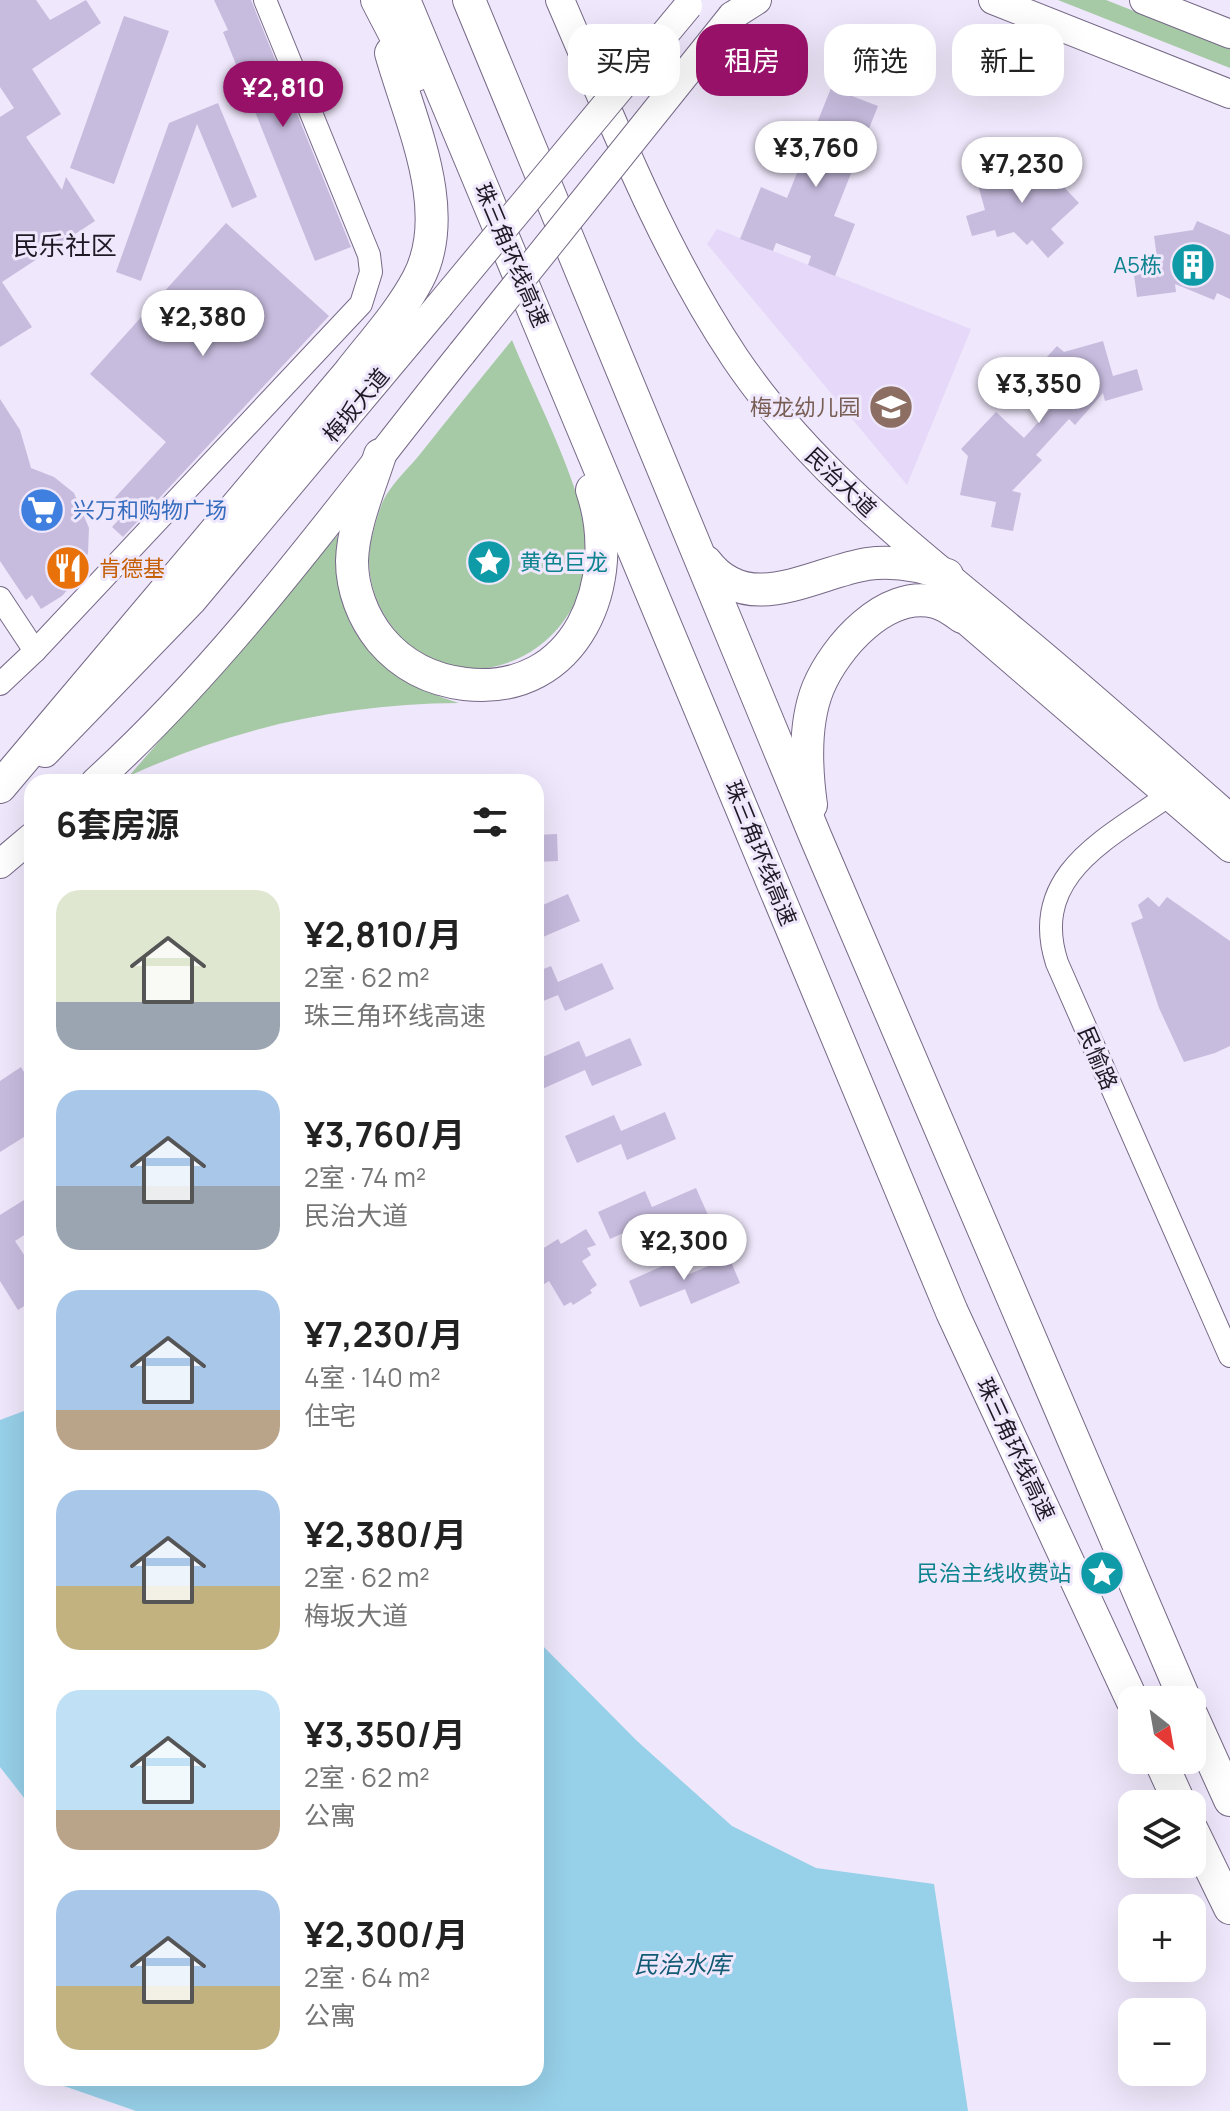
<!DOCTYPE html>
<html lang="zh">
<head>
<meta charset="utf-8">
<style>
	:root { --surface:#fff; --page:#f6f6f6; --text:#222; --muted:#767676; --accent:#971168 }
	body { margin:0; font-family:Manrope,"Noto Sans SC",sans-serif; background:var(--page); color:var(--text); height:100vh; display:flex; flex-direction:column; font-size:30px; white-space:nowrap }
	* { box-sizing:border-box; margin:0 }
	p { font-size:26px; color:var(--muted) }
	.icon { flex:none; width:44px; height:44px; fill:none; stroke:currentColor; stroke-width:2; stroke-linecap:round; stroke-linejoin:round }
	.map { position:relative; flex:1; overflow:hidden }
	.sheet { position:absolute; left:24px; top:774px; width:520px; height:1312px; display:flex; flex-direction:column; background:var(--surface); border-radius:24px; box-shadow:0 8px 32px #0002 }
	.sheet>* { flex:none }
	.hud { position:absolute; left:568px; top:24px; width:542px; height:72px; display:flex; gap:16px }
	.needle { width:52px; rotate:149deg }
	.tools { position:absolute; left:1118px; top:1686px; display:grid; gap:16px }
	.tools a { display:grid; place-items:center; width:88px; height:88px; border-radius:16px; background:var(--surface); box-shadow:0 8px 32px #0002; font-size:40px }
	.price { position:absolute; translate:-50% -68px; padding:0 18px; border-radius:28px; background:#fff; color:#222; font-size:26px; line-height:52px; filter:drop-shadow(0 2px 4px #0008) }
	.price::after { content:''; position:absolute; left:50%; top:48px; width:24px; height:18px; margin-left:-12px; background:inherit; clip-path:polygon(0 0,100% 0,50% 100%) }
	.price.current { background:var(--accent); color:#fff }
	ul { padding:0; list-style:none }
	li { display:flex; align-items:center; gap:24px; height:200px; padding:0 32px }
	li span { display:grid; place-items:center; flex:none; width:224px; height:160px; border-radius:24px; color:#555 }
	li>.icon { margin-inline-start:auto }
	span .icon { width:96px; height:96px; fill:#fffc; stroke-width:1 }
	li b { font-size:34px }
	h2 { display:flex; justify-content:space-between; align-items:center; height:96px; padding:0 32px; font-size:34px }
	.pill { padding:0 28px; border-radius:24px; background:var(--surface); box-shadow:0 8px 32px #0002; font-size:28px; line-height:72px }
	.pill.current { background:var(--accent); color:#fff }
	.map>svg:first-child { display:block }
	.built { fill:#e6d8f9 }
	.green { fill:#a6caa5 }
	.water { fill:#97d0e9 }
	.building { fill:#c7bcde }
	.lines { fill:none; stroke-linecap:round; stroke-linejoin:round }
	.minor-casing { stroke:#766987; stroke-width:24 }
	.major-casing { stroke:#766987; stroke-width:30 }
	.highway-casing { stroke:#766987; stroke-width:34 }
	.minor { stroke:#fff; stroke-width:22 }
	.major { stroke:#fff; stroke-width:28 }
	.highway { stroke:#fff; stroke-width:32 }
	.major-bridge-casing { stroke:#766987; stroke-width:30; stroke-linecap:butt }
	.major-bridge { stroke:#fff; stroke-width:28 }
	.labels { text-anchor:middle; stroke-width:6; stroke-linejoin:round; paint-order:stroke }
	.street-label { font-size:22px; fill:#1e1925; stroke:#efe7fb }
	.culture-label { font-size:22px; fill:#0d838f; stroke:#efe7fb; text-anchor:end }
	.education-label { font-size:22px; fill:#785e54; stroke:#efe7fb; text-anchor:end }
	.shop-label { font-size:22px; fill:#366cbe; stroke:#efe7fb; text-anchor:start }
	.food-label { font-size:22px; fill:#c56008; stroke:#efe7fb; text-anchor:start }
	.water-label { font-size:24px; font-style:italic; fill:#135b74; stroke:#efe7fb }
	.quarter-label { font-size:26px; fill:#1e1925; stroke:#efe7fb }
</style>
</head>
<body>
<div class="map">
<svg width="1230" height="2111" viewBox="0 0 1230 2111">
	<rect width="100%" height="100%" fill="#efe7fb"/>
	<!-- built -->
	<polygon class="built" points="717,229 971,329 907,485 707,244"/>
	<!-- green -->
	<g class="green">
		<polygon points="1058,0 1106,0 1230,49 1230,68"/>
		<path d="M512,340C533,392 582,485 586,538C597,658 443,723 382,611C371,590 366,565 371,541C374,528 378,513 383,501C391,484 409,468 421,453C451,415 481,378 512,340Z"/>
		<path d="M338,535C329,628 374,677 459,703C342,704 236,727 129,776Z"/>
	</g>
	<!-- water -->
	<g class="water">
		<polygon points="32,1408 32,1808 0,1767 0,1420"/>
		<polygon points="536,1639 637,1741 732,1826 816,1868 934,1884 968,2111 136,2111 41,2078 536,2078"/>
	</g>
	<!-- building -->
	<g class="building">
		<polygon points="0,0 36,0 50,20 86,0 101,23 32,69 61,114 26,137 62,190 66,177 95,221 2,282 32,327 0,347 0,117 14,108 0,87"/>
		<polygon points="214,0 251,0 351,247 315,261 223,32 228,30"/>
		<polygon points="124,16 169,31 114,184 70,168"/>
		<polygon points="831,88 878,106 834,216 855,224 835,276 808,265 811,256 776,243 773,251 740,239 761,187 787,198"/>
		<polygon points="218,103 257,197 232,208 197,124 141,281 116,272 169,123"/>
		<polygon points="1024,160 1030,179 1044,166 1079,203 1051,229 1064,243 1048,258 1032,240 1027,245 1014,232 997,237 995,230 972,236 966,216 985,210 975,174"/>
		<polygon points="1197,221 1230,235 1230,299 1217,293 1214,300 1175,284 1176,292 1137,297 1134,275 1159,272 1154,236 1193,230"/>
		<polygon points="226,223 329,316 123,537 112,527 123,515 110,503 166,442 90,374"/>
		<polygon points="1103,341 1113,376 1137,369 1143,390 1105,401 1103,393 1075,425 1069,419 1036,455 1042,460 1012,491 1021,493 1013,531 991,527 996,502 960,495 968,456 961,449 996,412 1024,438 1050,409 1023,383 1057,346 1064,352"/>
		<polygon points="0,399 20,430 31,468 54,477 74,493 89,528 88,553 79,577 62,596 41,609 32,595 26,600 0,561"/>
		<polygon points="557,834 558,861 536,862 536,835"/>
		<polygon points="568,894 580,921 536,940 536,908"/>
		<polygon points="1148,897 1159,907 1167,897 1230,941 1230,1046 1215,1053 1184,1062 1159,1008 1131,923 1143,918 1138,905"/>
		<polygon points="602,963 614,989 565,1011 558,995 536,1004 536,972 551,966 558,982"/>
		<polygon points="630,1038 642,1065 592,1086 585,1070 542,1089 536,1076 536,1060 579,1041 586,1057"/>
		<polygon points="21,1067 24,1072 32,1068 32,1132 0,1152 0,1081"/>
		<polygon points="665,1112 676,1139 627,1160 621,1144 577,1163 565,1136 614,1115 621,1131"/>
		<polygon points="696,1188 708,1215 659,1236 652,1220 610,1239 598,1212 645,1191 652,1207"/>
		<polygon points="32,1195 32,1230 15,1241 32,1267 32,1301 18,1310 0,1281 0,1215"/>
		<polygon points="586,1229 596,1245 587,1248 591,1255 582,1261 597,1285 590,1290 592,1293 573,1305 571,1302 564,1306 549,1281 536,1289 536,1260 543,1256 539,1251 558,1239 561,1244"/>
		<polygon points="729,1257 740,1283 691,1304 685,1289 640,1307 629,1281 678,1259 685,1276"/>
	</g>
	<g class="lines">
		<!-- minor casing -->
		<g class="minor-casing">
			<g id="minor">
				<polyline points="0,598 35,651"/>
				<polyline points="0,684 35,651 361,304 371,272 369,255 265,0"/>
				<path d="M1169,795C1109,838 1028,874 1057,963L1230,1356"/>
			</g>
		</g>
		<!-- major casing -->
		<g class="major-casing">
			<g id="major">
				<path d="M560,0C613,122 661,247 735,358C810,469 914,548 1015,632C1088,692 1159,756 1230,818"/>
				<polyline points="993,0 1230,94"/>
				<polyline points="1144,0 1230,34"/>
				<polyline points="732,16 757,0"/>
				<polyline points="962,617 1230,848"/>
				<polyline points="45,753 192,601 439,306"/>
				<path d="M95,782C234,656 345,498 462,353"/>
				<polyline points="0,864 32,837"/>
			</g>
		</g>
		<!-- highway casing -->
		<g class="highway-casing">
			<g id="highway">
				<polyline points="377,0 416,75"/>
				<polyline points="404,0 952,1312 1132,1700"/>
				<polyline points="469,0 816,838 1185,1700"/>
				<path d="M380,455C369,489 353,526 352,561C352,589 363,618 381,640C403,666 432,680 465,684C577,697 623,581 592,490"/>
				<path d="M706,562C748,618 813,573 867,564C895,560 921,565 947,575"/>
				<path d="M0,787L349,373C373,342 400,313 418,279C454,211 410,121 391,53"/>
				<path d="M811,805C806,769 804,723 818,688C835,647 885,590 935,602C945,604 954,611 962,617"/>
				<polyline points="1192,1716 1230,1800"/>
				<polyline points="1160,1760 1180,1804"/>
				<polyline points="1192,1830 1230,1908"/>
			</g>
		</g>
		<!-- minor -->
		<use href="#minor" class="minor"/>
		<!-- major -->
		<use href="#major" class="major"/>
		<!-- highway -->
		<use href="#highway" class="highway"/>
		<!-- major-bridge casing -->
		<g class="major-bridge-casing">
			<g id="major-bridge">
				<polyline points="439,306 688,6"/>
				<polyline points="462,353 732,16"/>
			</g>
		</g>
		<!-- major-bridge -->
		<use href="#major-bridge" class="major-bridge"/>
	</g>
	<!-- icons -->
	<defs>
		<g id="building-disc" transform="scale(2.3)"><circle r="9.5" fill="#0f9aa8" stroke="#efe7fb"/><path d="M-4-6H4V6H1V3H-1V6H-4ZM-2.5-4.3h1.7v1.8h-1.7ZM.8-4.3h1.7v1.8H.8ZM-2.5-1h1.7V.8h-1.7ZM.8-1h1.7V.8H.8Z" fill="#fff"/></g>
		<g id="school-disc" transform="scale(2.3)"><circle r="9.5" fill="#8d6e63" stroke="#efe7fb"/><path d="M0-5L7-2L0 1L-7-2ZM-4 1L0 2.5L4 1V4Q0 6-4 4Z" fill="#fff"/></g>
		<g id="supermarket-disc" transform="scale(2.3)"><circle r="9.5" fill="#3f7fe0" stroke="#efe7fb"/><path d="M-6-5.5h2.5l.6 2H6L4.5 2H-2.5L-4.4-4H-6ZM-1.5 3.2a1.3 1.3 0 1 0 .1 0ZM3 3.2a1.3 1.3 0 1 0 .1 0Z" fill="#fff"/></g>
		<g id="sight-disc" transform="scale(2.3)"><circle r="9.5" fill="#0f9aa8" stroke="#efe7fb"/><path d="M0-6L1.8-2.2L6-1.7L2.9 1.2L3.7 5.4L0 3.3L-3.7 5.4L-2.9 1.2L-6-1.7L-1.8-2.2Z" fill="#fff"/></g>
		<g id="restaurant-disc" transform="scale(2.3)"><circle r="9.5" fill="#e8710a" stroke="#efe7fb"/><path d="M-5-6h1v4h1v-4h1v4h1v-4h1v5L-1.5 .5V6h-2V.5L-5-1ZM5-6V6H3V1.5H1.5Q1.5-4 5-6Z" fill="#fff"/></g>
	</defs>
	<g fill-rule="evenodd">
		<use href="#building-disc" x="1193" y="265"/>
		<use href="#school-disc" x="891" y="407"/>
		<use href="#supermarket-disc" x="42" y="510"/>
		<use href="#sight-disc" x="489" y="562"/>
		<use href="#restaurant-disc" x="68" y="568"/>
		<use href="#sight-disc" x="1102" y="1573"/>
	</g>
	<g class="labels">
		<!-- street labels -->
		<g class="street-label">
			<text transform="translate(512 255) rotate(67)" y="8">珠三角环线高速</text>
			<text transform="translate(356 405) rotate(-50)" y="8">梅坂大道</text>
			<text transform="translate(841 482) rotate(44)" y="8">民治大道</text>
			<text transform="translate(761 853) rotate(68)" y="8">珠三角环线高速</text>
			<text transform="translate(1098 1058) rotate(67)" y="8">民愉路</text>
			<text transform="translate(1016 1449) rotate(65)" y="8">珠三角环线高速</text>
		</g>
		<!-- culture labels -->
		<g class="culture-label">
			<text x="1162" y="273">A5栋</text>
			<text x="520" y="570" text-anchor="start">黄色巨龙</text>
			<text x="1071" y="1581">民治主线收费站</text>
		</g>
		<!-- education labels -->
		<g class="education-label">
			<text x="860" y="415">梅龙幼儿园</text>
		</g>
		<!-- shop labels -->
		<g class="shop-label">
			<text x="73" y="518">兴万和购物广场</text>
		</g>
		<!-- food labels -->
		<g class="food-label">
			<text x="99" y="576">肯德基</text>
		</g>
		<!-- water labels -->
		<g class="water-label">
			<text x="682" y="1973">民治水库</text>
		</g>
		<!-- quarter labels -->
		<g class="quarter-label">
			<text x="65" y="255">民乐社区</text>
		</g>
	</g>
</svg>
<div class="tools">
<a><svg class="needle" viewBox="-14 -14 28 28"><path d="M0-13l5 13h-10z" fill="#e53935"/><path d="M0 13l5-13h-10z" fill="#767676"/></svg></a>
<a><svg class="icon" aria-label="layers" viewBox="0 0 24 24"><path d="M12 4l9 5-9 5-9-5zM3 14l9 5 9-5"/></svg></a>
<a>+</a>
<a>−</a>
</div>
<b class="price current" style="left:283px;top:129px">¥2,810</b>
<b class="price" style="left:816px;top:189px">¥3,760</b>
<b class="price" style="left:1022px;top:205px">¥7,230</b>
<b class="price" style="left:203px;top:358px">¥2,380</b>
<b class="price" style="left:1039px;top:425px">¥3,350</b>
<b class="price" style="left:684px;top:1282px">¥2,300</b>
<div class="hud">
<a class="pill">买房</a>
<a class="pill current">租房</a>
<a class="pill">筛选</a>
<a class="pill">新上</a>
</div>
<section class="sheet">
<h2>6套房源<svg class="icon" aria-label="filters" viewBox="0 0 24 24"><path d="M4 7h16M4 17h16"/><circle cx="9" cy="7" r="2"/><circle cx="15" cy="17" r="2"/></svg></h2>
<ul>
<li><span style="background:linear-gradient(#dfe7d0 70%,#9aa5b1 0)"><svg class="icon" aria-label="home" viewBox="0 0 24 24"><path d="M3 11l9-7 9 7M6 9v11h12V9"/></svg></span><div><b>¥2,810/月</b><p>2室 · 62 m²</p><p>珠三角环线高速</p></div></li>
<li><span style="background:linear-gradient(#a9c7e8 60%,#9aa5b1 0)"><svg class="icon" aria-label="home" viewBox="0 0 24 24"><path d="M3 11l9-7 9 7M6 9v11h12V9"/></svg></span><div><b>¥3,760/月</b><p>2室 · 74 m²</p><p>民治大道</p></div></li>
<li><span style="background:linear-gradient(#a9c7e8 75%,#b9a48a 0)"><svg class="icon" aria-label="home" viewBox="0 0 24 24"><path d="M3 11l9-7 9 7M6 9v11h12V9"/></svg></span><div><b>¥7,230/月</b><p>4室 · 140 m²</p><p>住宅</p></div></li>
<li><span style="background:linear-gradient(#a9c7e8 60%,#c2b280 0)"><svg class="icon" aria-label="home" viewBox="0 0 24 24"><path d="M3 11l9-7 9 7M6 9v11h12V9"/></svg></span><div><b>¥2,380/月</b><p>2室 · 62 m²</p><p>梅坂大道</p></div></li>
<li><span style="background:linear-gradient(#bfe0f5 75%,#b9a48a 0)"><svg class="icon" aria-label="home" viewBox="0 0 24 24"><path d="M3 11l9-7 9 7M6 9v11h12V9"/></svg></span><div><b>¥3,350/月</b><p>2室 · 62 m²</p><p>公寓</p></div></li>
<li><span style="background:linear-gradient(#a9c7e8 60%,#c2b280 0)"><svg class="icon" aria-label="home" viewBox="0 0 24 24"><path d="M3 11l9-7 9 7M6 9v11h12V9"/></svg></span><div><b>¥2,300/月</b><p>2室 · 64 m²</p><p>公寓</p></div></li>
</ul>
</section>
</div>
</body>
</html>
